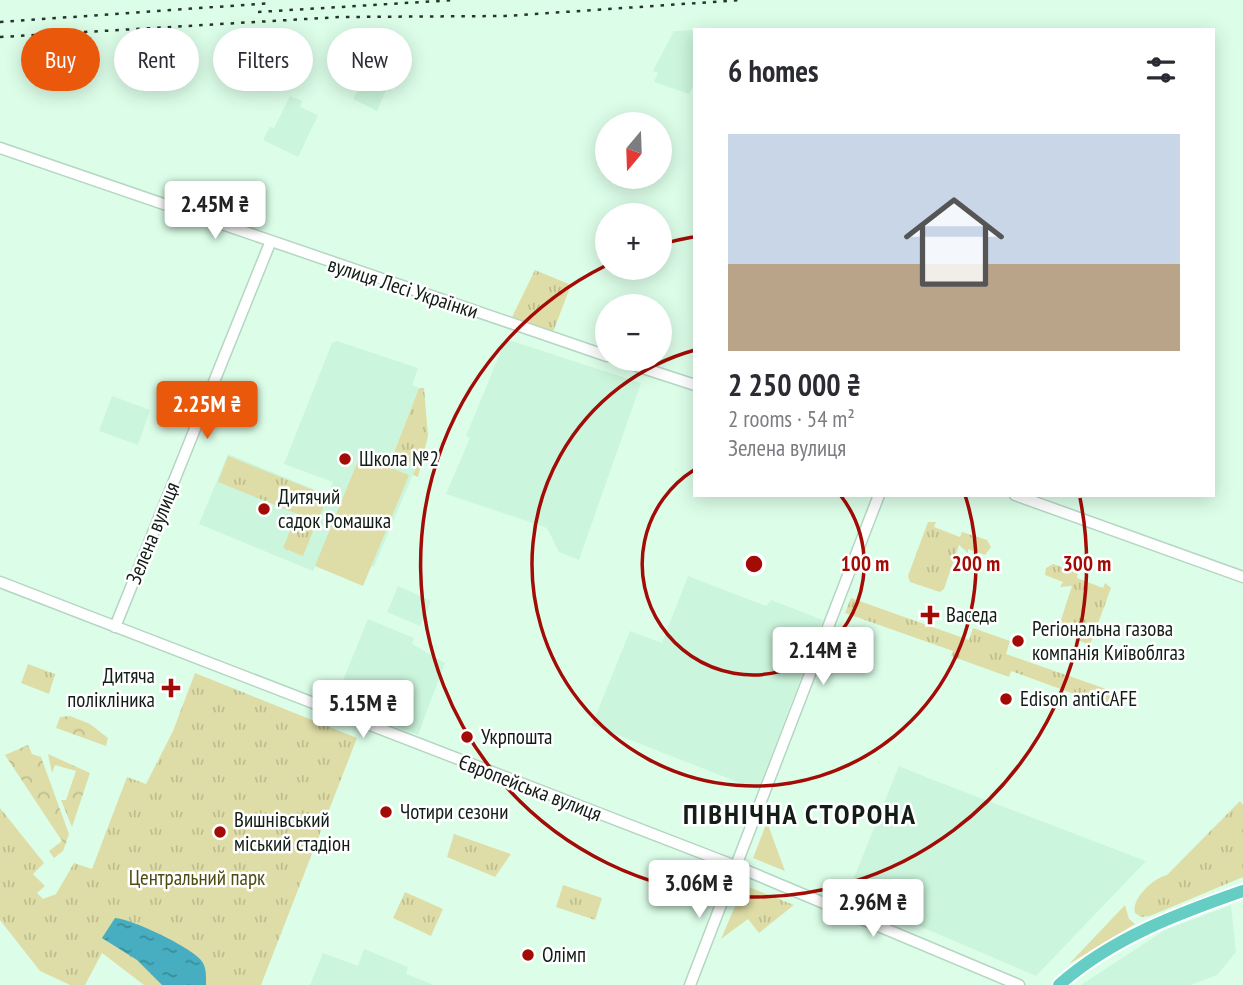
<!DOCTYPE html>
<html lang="en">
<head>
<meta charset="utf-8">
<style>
	:root { --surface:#fff; --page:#f2f2f3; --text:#2b2b33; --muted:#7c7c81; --line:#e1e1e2; --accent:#ea580c }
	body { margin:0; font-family:"PT Sans Narrow",sans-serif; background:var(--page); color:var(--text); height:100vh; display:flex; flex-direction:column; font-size:26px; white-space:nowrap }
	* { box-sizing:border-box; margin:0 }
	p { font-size:23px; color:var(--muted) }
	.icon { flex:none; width:38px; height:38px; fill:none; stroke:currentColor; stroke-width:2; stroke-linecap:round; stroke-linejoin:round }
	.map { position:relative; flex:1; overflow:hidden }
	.side { position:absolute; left:693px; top:28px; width:522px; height:469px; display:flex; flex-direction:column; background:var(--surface); border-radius:0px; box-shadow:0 4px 18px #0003 }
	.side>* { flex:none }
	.banner { position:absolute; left:21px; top:28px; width:567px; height:63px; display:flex; gap:14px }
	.needle { width:46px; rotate:199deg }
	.fabs { position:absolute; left:595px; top:112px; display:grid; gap:14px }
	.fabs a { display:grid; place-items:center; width:77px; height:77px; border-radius:50%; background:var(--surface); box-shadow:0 4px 18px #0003; font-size:35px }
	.price { position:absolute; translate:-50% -60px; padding:0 16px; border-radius:7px; background:#fff; color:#222; font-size:23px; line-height:46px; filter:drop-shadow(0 2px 4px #0008) }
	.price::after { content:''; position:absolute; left:50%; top:42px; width:21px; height:16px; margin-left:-10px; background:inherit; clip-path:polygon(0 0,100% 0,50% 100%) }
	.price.selected { background:var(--accent); color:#fff }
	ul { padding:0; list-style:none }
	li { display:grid; align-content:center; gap:14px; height:371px; padding:0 35px }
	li+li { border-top:2px solid var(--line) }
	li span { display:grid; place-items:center; height:217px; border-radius:0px; color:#555 }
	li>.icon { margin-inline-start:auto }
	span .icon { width:126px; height:126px; fill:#fffc; stroke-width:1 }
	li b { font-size:30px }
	h2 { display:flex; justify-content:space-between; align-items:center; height:84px; padding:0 35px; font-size:30px }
	.pill { padding:0 24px; border-radius:32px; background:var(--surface); box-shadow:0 4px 18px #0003; font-size:24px; line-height:63px }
	.pill.selected { background:var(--accent); color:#fff }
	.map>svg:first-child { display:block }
	.built { fill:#cbf5dc }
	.green { fill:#dedda7 }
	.forest { fill:url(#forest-crowns) }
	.park { fill:url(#park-tufts) }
	.water { fill:url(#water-ripples) }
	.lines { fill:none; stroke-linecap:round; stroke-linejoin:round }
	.minor-casing { stroke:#b4d6c2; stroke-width:13 }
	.major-casing { stroke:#fff; stroke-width:16 }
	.minor { stroke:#fff; stroke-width:10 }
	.major { stroke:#66cdc5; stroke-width:12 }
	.rail { stroke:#26342c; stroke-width:2.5; stroke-dasharray:3.5 7; stroke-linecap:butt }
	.ring { fill:none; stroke:#a30c06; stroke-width:3.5 }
	.poi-dot { fill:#a30c06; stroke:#fff; stroke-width:2.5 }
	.labels { text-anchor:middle; stroke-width:5; stroke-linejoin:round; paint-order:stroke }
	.street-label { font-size:21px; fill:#111d16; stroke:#fff }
	.poi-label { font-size:21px; fill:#111d16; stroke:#fff; text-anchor:start }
	.park-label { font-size:21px; fill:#4d4b11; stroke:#fff }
	.district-label { font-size:28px; font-weight:bold; letter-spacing:2px; fill:#111d16; stroke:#fff }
	.centre { fill:#a30c06; stroke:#fff; stroke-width:3.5 }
	.ring-label { font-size:21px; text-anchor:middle; font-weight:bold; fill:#a30c06; stroke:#fff; stroke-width:5; stroke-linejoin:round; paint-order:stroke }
</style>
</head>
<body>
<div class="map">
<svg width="1243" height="985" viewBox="0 0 1243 985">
	<defs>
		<pattern id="forest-crowns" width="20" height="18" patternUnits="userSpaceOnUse" patternTransform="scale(1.75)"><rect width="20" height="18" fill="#dedda7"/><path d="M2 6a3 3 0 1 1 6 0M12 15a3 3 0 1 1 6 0" fill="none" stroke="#bdbd8f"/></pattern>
		<pattern id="park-tufts" width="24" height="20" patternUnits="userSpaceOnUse" patternTransform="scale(1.75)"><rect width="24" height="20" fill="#dedda7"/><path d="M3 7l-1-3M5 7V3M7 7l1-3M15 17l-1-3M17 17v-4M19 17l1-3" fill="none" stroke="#bdbd8f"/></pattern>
		<pattern id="water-ripples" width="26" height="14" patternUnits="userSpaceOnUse" patternTransform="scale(1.75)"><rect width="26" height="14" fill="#46aec0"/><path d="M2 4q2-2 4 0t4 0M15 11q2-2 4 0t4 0" fill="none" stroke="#398d9b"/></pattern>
	</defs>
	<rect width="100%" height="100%" fill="#dcfee9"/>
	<!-- built -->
	<g class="built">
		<polygon points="695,30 695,82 689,94 654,82 658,73 653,71 674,31"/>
		<polygon points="374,60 396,67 377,111 353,99"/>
		<polygon points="290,96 302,101 300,107 318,115 298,157 263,140 270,127 274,128"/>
		<polygon points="506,339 641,383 579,560 559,552 547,528 446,494 470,438 466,436"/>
		<polygon points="337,341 418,368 412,385 419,388 393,454 417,465 374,567 324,547 313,571 199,524 228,454 328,495 333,482 284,464 332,343"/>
		<polygon points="112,396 150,410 138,445 99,431"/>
		<polygon points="688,576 766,606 771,600 823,620 758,790 592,725 630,631 662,643"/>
		<polygon points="398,586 431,601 420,626 387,612"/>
		<polygon points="368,619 414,638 412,644 445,663 418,735 339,706 335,700"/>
		<polygon points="899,766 928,778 1146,861 1036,976 847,895"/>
		<polygon points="1231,905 1236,952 1217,975 1190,985 1081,985 1165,930"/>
		<polygon points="364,949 408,967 406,974 434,985 310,985 323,953 358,966"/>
	</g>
	<!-- green -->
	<g class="green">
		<polygon points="360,456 409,475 363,586 315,566"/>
		<polygon points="767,822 785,871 753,858"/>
		<polygon points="1125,905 1129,919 1135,924 1069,964"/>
	</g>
	<!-- forest -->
	<g class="forest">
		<polygon points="70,716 90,724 108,738 106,746 56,728 60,717"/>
		<polygon points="28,745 32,754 41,757 69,834 63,851 54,858 49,851 62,841 5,755"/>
		<polygon points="48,754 90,773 72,827 61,800 66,800 76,771 55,765 52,773"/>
	</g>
	<!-- park -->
	<g class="park">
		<polygon points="535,270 571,285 553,332 512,317"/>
		<polygon points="419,388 424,388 428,436 418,477 413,475 417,465 393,455"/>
		<polygon points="228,456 328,496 317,522 218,482"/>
		<polygon points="296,516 316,524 303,556 283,548"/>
		<polygon points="928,522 936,522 934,527 960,537 962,532 987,540 991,547 985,555 968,549 968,553 959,545 944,589 940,592 910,582 908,576"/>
		<polygon points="1053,564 1078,573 1077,578 1103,588 1105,583 1111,588 1090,645 1057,632 1072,586 1060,587 1063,582 1045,575 1046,568"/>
		<polygon points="851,598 969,640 973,628 1010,641 1006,654 1112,691 1107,706 1011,671 1009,677 951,656 953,651 845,613"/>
		<polygon points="28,664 55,674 49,694 21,683"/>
		<polygon points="195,673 357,738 261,985 144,985 102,953 85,985 70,985 40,971 0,920 0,808 44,863 33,874 45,886 37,893 43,899 56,894 74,863 92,869 127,777 146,784 173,731"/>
		<path d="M1240,801L1243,805V877L1150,916L1141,917L1135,913C1131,899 1153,878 1167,875Z"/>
		<polygon points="454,834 511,854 495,877 447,857"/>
		<polygon points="563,885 602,898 595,920 556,907"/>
		<polygon points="744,885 794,905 759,933 748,919 721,939"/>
		<polygon points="405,892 443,909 431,936 393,918"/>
	</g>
	<!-- water -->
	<path class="water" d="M115,918C132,919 188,946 200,959C207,966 206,976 206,985H162L137,960L102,938Z"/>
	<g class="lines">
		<!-- minor casing -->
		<g class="minor-casing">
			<g id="minor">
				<polyline points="0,148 607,356"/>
				<polyline points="615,359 695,385"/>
				<polyline points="1015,495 1243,577"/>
				<polyline points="0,582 738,867 1019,985"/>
				<polyline points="115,627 270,243"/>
				<polyline points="690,985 879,495"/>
			</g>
		</g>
		<!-- major casing -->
		<g class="major-casing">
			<path id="major" d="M1059,985C1112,938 1177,914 1243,891"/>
		</g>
		<!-- minor -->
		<use href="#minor" class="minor"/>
		<!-- major -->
		<use href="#major" class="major"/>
		<!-- rail -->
		<g class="rail">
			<polyline points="258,12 455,0"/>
			<polyline points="0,22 272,3"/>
			<polyline points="0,37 340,17 505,16 742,0"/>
		</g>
	</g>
	<!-- distance rings -->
	<g class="ring">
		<path d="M841 496A111 111 0 1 1 694 470"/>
		<path d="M965 495A222 222 0 1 1 695 350"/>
		<path d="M662 244A333 333 0 0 1 693 237M1080 498A333 333 0 1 1 605 266"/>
	</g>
	<!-- markers -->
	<g class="poi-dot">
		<circle cx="345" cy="459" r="7"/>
		<circle cx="264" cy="509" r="7"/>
		<path d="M926.5 604.5h7v7h7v7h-7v7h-7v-7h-7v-7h7z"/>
		<circle cx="1018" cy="641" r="7"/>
		<path d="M167.5 677.5h7v7h7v7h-7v7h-7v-7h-7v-7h7z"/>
		<circle cx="1006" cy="699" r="7"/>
		<circle cx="467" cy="737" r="7"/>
		<circle cx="386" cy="812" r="7"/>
		<circle cx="220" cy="832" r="7"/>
		<circle cx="528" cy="955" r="7"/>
	</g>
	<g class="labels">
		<!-- street labels -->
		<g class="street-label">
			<text transform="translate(403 288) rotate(18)" y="7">вулиця Лесі Українки</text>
			<text transform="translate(153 533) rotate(-68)" y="7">Зелена вулиця</text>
			<text transform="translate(530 788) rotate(21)" y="7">Європейська вулиця</text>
		</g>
		<!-- poi labels -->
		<g class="poi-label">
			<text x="359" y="466">Школа №2</text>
			<text x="278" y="504">Дитячий<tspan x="278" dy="24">садок Ромашка</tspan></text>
			<text x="946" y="622">Васеда</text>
			<text x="1032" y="636">Регіональна газова<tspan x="1032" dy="24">компанія Київоблгаз</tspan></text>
			<text x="155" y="683" text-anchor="end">Дитяча<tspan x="155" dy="24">полікліника</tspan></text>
			<text x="1020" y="706">Edison antiCAFE</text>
			<text x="481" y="744">Укрпошта</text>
			<text x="400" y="819">Чотири сезони</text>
			<text x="234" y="827">Вишнівський<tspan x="234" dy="24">міський стадіон</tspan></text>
			<text x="542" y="962">Олімп</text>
		</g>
		<!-- park labels -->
		<g class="park-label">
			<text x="197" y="885">Центральний парк</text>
		</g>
		<!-- district labels -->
		<g class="district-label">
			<text x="800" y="824">ПІВНІЧНА СТОРОНА</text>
		</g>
	</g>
	<circle cx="754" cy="564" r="10" class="centre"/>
	<g class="ring-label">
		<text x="865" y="571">100 m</text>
		<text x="976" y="571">200 m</text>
		<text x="1087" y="571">300 m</text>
	</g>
</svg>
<div class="fabs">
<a><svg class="needle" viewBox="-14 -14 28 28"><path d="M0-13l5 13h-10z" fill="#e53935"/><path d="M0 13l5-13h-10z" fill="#7c7c81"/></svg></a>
<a>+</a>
<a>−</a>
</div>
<b class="price" style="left:215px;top:241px">2.45M ₴</b>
<b class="price selected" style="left:207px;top:441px">2.25M ₴</b>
<b class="price" style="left:823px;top:687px">2.14M ₴</b>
<b class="price" style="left:363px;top:740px">5.15M ₴</b>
<b class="price" style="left:699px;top:920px">3.06M ₴</b>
<b class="price" style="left:873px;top:939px">2.96M ₴</b>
<div class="banner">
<a class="pill selected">Buy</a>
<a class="pill">Rent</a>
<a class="pill">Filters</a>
<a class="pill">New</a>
</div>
<section class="side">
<h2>6 homes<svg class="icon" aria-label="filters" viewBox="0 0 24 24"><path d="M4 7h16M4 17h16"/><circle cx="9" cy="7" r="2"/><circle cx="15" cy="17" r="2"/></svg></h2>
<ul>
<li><span style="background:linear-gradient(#c9d6e8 60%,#b9a48a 0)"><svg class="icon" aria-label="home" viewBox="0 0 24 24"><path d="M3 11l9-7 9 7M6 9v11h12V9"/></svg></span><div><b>2 250 000 ₴</b><p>2 rooms · 54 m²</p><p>Зелена вулиця</p></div></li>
</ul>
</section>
</div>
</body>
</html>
